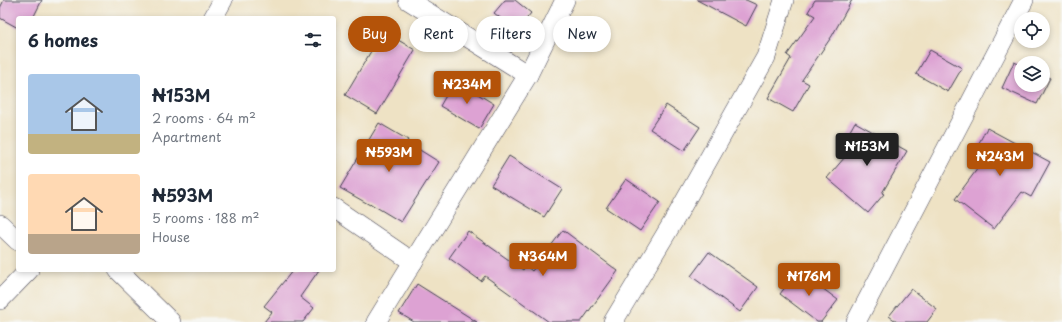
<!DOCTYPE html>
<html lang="en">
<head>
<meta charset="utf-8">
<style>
	:root { --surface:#fff; --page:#f2f2f3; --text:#1f2937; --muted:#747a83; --accent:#b45309 }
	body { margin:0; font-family:"Playpen Sans",sans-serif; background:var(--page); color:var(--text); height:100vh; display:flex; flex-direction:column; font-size:15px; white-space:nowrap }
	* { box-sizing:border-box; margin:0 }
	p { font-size:13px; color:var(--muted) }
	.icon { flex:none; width:22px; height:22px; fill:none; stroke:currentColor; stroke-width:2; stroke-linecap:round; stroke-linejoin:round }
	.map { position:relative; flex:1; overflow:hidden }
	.drawer { position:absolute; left:16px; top:16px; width:320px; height:256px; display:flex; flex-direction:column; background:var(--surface); border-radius:4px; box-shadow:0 2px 6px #0003 }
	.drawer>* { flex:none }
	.hud { position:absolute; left:348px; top:16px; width:380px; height:36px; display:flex; gap:8px }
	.tools { position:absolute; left:1014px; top:12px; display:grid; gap:8px }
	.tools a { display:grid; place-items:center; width:36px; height:36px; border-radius:50%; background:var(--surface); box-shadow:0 2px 6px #0003; font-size:20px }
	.price { position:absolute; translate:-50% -34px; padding:0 9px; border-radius:4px; background:var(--accent); color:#fff; font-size:13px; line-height:26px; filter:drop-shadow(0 1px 2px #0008) }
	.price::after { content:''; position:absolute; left:50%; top:24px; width:12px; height:9px; margin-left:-6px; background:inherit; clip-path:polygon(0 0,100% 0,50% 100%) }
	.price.current { background:#222; color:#fff }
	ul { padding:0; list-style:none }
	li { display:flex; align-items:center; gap:12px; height:100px; padding:0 12px }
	li span { display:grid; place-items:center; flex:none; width:112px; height:80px; border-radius:4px; color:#555 }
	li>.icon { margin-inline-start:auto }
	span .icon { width:48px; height:48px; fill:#fffc; stroke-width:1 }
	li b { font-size:17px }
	h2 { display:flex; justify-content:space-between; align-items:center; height:48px; padding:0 12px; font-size:17px }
	.tag { padding:0 14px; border-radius:18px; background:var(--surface); box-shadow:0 2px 6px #0003; font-size:14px; line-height:36px }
	.tag.current { background:var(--accent); color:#fff }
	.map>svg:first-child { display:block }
	.building { fill:#dda2d3 }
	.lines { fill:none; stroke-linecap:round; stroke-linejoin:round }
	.minor-casing { stroke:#413f50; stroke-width:20 }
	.minor { stroke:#fff; stroke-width:19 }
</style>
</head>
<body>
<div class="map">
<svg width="1062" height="322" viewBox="0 0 1062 322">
	<rect width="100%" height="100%" fill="#f6f6f2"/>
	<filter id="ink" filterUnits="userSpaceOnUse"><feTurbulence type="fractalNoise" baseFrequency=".025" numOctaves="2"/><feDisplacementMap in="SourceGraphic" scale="8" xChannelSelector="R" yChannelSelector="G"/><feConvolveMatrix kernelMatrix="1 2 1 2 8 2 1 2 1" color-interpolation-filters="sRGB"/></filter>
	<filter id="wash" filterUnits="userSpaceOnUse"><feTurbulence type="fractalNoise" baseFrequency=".012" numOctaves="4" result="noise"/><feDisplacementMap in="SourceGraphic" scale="16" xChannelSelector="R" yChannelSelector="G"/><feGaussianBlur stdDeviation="0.9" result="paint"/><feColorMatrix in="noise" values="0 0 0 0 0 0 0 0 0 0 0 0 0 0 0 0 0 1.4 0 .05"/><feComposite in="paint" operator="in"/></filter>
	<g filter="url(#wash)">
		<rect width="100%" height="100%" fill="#eee2c4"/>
		<g id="blocks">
			<!-- building -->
			<g class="building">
				<polygon points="4,0 42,0 33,18 18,18 18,28 0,18 0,8"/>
				<polygon points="505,0 515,0 531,13 517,31 494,13"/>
				<polygon points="697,0 746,0 757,5 746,26"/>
				<polygon points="815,0 852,0 832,36 802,80 809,84 793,112 768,98 791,58 787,55 815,16 808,12"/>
				<polygon points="383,31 415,50 377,114 345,95"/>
				<polygon points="930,50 962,68 948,92 916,74"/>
				<polygon points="1014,62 1021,65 1021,85 1043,85 1043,75 1050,78 1037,104 1002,88"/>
				<polygon points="455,80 494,104 479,129 440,106"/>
				<polygon points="666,105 700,127 684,151 650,129"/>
				<polygon points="855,122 907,151 882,193 884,194 868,213 827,178 851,150 842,145"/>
				<polygon points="379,123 408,140 407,142 439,162 401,222 371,204 370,205 340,188"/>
				<polygon points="987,128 1050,162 1031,197 1022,192 994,229 955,199 978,168 968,163"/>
				<polygon points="509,156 562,189 544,217 491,185"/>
				<polygon points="626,179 660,202 640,231 606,208"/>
				<polygon points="563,230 618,271 581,322 549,322 485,276 481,281 449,258 468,231 523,270 526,266 532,271"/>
				<polygon points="709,252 758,287 740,312 691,276"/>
				<polygon points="293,270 319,270 300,297 314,308 303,322 264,322 272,312 264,306"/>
				<polygon points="798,270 838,300 821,322 817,322 780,294"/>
				<polygon points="417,284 477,322 414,322 399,313"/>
				<polygon points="911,289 937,309 927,322 897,322 889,316"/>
			</g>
		</g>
	</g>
	<g filter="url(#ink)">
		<use href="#blocks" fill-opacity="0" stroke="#413f50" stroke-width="1"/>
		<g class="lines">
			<!-- minor casing -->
			<g class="minor-casing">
				<g id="minor">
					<polyline points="408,0 528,75"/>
					<polyline points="213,18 223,0"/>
					<polyline points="334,208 413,262"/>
					<polyline points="0,224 18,241"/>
					<polyline points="118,270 171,322"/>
					<polyline points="0,300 29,270"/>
					<polyline points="376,322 528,75 565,0"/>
					<polyline points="613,322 676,217 766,57 784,0"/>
					<polyline points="856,322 1024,0"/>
				</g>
			</g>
			<!-- minor -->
			<use href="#minor" class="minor"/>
		</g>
	</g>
</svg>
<div class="tools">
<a><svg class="icon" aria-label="locate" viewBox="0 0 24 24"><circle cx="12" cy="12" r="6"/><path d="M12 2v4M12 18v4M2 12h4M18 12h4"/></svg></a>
<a><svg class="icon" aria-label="layers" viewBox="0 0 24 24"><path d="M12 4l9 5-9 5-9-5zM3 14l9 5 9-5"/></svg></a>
</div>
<b class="price" style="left:467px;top:105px">₦234M</b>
<b class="price current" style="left:867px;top:167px">₦153M</b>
<b class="price" style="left:389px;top:173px">₦593M</b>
<b class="price" style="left:1000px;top:177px">₦243M</b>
<b class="price" style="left:543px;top:277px">₦364M</b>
<b class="price" style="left:809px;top:297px">₦176M</b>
<div class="hud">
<a class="tag current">Buy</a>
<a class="tag">Rent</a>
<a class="tag">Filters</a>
<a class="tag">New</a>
</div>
<section class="drawer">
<h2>6 homes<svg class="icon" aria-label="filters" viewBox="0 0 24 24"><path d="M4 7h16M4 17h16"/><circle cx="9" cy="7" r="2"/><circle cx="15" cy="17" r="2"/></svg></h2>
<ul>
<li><span style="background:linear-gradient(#a9c7e8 75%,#c2b280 0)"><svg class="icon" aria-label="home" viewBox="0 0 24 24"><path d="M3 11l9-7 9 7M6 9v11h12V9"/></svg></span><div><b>₦153M</b><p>2 rooms · 64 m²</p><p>Apartment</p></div></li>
<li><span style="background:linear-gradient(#ffd9b3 75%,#b9a48a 0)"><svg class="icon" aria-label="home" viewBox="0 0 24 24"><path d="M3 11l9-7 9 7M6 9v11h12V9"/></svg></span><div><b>₦593M</b><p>5 rooms · 188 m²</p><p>House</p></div></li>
</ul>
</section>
</div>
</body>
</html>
